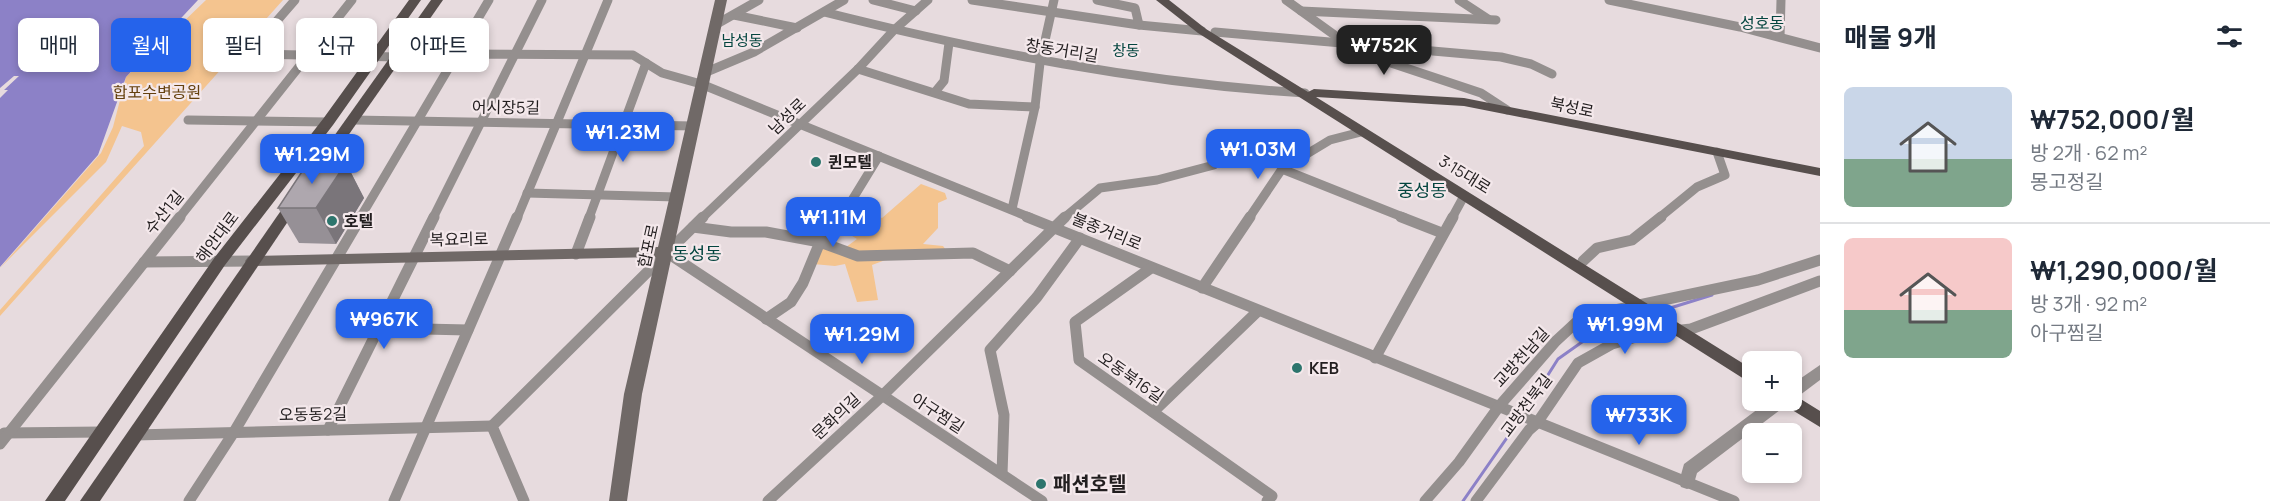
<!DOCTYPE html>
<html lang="ko">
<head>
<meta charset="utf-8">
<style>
	:root { --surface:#fff; --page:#f6f6f7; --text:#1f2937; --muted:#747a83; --line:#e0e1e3; --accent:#2563eb }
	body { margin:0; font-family:Manrope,"Noto Sans KR",sans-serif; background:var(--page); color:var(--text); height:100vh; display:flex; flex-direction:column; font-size:22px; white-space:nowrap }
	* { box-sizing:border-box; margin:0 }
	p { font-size:20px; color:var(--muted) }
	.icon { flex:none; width:33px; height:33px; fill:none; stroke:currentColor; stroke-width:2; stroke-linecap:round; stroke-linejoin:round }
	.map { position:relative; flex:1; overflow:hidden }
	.details { display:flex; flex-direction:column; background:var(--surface); width:450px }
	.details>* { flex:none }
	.guide { position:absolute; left:18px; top:18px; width:570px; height:54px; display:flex; gap:12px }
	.fabs { position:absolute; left:1742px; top:351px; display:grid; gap:12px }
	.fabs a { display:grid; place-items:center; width:60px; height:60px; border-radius:9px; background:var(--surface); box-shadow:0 3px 9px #0003; font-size:30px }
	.price { position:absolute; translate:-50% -51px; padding:0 14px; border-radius:12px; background:var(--accent); color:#fff; font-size:20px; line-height:39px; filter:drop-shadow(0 2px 3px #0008) }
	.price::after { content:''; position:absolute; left:50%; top:36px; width:18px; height:14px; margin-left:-9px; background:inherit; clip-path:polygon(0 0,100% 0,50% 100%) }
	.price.current { background:#222; color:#fff }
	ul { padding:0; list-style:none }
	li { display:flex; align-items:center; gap:18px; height:150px; padding:0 24px }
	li+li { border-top:2px solid var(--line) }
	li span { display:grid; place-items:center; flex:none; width:168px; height:120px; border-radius:9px; color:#555 }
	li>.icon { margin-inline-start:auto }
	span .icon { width:72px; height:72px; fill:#fffc; stroke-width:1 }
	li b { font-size:26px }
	h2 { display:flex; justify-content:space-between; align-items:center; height:72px; padding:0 24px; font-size:26px }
	.chip { padding:0 21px; border-radius:9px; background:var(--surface); box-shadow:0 3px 9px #0003; font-size:21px; line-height:54px }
	.chip.current { background:var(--accent); color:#fff }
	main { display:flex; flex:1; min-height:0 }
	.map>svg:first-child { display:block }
	.green { fill:#f4c48f }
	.water { fill:#8c81c7 }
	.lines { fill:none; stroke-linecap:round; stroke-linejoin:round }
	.stream { stroke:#8c81c7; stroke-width:3 }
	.minor-far1 { stroke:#948f8e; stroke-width:9 }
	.minor { stroke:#948f8e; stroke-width:11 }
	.tertiary { fill:#948f8e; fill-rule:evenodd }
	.secondary { fill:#706967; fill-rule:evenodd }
	.primary { fill:#574f4d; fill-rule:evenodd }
	.wall { fill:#969096 }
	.shaded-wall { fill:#7a757a }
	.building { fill:#aea7ae; stroke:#7a757a; stroke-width:1.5 }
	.poi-dot { fill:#2d756d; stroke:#f4e8eb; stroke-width:2 }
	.labels { text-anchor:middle; stroke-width:4.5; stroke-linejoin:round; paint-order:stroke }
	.far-neighbourhood-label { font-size:15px; fill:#04453f; stroke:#f4e8eb }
	.far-quarter-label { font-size:16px; fill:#04453f; stroke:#f4e8eb }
	.street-label { font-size:16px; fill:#221e1f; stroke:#f4e8eb }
	.park-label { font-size:16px; fill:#65410f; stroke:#f4e8eb }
	.poi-label { font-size:16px; font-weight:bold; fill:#221e1f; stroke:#f4e8eb; text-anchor:start }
	.neighbourhood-label { font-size:18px; fill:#04453f; stroke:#f4e8eb }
	.near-poi-label { font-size:20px; font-weight:bold; fill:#221e1f; stroke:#f4e8eb; text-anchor:start }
</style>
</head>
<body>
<main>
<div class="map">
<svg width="1820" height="501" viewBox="0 0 1820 501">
	<rect width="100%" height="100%" fill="#e7dbde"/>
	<!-- green -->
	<g class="green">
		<polygon points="206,0 283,0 0,316 0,310 144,146 141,132 122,126 106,162 0,268 101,153 113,127 126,77"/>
		<polygon points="921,184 945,193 947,199 938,203 938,228 923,244 943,246 946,250 888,259 872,265 878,300 857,302 845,264 835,266 813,264 821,247 842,250 857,239 844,231 867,212 882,218"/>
	</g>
	<!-- water -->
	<polygon class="water" points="0,0 198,0 126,77 98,155 0,267 0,98 8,90 4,90 19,76 14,76 0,88"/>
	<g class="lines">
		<!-- stream -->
		<g class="stream">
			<polyline points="1667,309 1712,295"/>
			<polyline points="1524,413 1558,359 1599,330 1646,315"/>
			<polyline points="1463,501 1520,419"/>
		</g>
		<!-- minor-far1 -->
		<g class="minor-far1">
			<polyline points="295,0 248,54 398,57 458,54 633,55 662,73 701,84 1031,218"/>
			<polyline points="873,0 916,11"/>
			<polyline points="972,0 1139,25 1202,31"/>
			<polyline points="1097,0 1135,8 1139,25"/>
			<polyline points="1286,0 1358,52 1481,93 1507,110"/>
			<polyline points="1459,0 1488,19"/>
			<polyline points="1609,0 1740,27 1820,48"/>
			<polyline points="1301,11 1496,20"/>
			<path d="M824,12C983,52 1141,83 1305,93"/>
			<polyline points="734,15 797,28"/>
			<polyline points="715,25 759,0"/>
			<polyline points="1215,32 1501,57 1531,64 1552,74"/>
			<polyline points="1780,37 1781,0"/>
			<polyline points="858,69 969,104 1035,107"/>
			<polyline points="704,73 754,52 844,0"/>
			<polyline points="935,92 944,81 949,43"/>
			<polyline points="188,120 328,122"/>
			<polyline points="353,120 694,126"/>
			<polyline points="1282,169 1405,218"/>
			<polyline points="527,193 677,197"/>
			<polyline points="1012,209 1035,107 1040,63 1054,0"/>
			<polyline points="179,218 352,0"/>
			<polyline points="360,218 489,0"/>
			<polyline points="433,218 542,0"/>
			<polyline points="517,218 608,0"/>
			<polyline points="589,218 646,63"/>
			<polyline points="702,218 858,69 894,30 928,0"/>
			<polyline points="841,218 879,156"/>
			<polyline points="1064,218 1100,188 1157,180 1214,165"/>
			<polyline points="1249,218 1282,169 1330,140 1361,132"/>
			<polyline points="1452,218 1464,196"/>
			<polyline points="1659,218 1697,187 1725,175 1717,152"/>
		</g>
		<!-- minor -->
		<g class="minor">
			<polyline points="1027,217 1734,501"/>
			<polyline points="1401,217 1442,233"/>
			<polyline points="693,227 731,232 766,232 820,242 858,256 973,253 1010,271"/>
			<polyline points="666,252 1042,501"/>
			<polyline points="576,254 590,217"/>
			<polyline points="1583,261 1597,248 1632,240 1661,217"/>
			<polyline points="144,262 253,261"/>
			<polyline points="1151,268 1075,322 1079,360 1272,496 1267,501"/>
			<polyline points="1202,288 1250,217"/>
			<polyline points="766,319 791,302 803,283 820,242 842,217"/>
			<polyline points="379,328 468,330"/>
			<polyline points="1375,358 1453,217"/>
			<polyline points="1153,412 1258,311"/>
			<polyline points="328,430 434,217"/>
			<polyline points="4,433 102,432"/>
			<polyline points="135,435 492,426"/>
			<polyline points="0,444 180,217"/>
			<polyline points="1002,474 1004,415 990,350 1037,297 1080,238"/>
			<polyline points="189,501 234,432 361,217"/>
			<polyline points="394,501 517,217"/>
			<polyline points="524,501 492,426 703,217"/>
			<polyline points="768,501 882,396 1065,217"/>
			<polyline points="1425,501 1459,462 1500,405 1556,341 1582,317 1758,280 1820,260"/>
			<polyline points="1476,501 1529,430 1537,423 1578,363 1612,344 1646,334 1691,329 1820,281"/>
		</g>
		<!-- tertiary -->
		<g class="tertiary">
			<polygon points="1820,365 1820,380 1796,398 1791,400 1791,385"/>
			<polygon points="1770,400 1790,400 1788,404 1697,473 1693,487 1687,489 1681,487 1679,482 1684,464"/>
		</g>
		<!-- secondary -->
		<polygon class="secondary" points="715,0 727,0 642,394 627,501 609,501 624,394 656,257 253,266 248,265 245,261 248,257 253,256 658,247"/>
		<!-- primary -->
		<g class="primary">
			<polygon points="409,0 421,0 333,125 225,265 65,501 45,501 215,257 323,119"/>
			<polygon points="431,0 443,0 317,180 307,180 305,177 307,174"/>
			<polygon points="1156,0 1169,0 1206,29 1308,92 1314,89 1464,98 1820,168 1820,176 1464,106 1316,97 1752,369 1752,384 1198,33"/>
			<polygon points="294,197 301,202 299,205 100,501 80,501 289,199"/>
			<polygon points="1791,393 1820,411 1820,427 1784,405 1782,400 1791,400"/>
		</g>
	</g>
	<!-- wall -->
	<polygon class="wall" points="346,163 364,198 336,244 299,243 278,208"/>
	<!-- shaded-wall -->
	<polygon class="shaded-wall" points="346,163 364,198 336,244 316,208"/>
	<!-- building -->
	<polygon class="building" points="309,161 346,163 316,208 278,208"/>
	<!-- markers -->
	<g class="poi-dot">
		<circle cx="816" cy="162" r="6"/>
		<circle cx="332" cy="221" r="6"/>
		<circle cx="1297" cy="368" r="6"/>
		<circle cx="1041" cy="484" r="6"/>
	</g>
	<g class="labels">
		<!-- far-neighbourhood labels -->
		<g class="far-neighbourhood-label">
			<text x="742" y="46">남성동</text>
			<text x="1126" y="56">창동</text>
		</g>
		<!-- far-quarter labels -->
		<g class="far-quarter-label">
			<text x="1762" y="29">성호동</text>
		</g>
		<!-- street labels -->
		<g class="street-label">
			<text transform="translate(1062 50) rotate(9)" y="6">창동거리길</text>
			<text transform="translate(506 107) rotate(1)" y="6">어시장5길</text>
			<text transform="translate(1572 107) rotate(12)" y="6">북성로</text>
			<text transform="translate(787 116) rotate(-44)" y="6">남성로</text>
			<text transform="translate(1465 174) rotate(32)" y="6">3·15대로</text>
			<text transform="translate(164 212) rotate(-51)" y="6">수산1길</text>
			<text transform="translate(1107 231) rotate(22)" y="6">불종거리로</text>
			<text transform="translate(217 237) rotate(-53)" y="6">해안대로</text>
			<text transform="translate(459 239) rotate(-1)" y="6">복요리로</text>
			<text transform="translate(648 246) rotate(-78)" y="6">합포로</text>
			<text transform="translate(1521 357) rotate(-48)" y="6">교방천남길</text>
			<text transform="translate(1131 377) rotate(35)" y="6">오동북16길</text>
			<text transform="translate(1526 405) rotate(-53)" y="6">교방천북길</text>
			<text transform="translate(938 413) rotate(33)" y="6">아구찜길</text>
			<text transform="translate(313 414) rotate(-1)" y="6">오동동2길</text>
			<text transform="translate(836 416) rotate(-43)" y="6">문화의길</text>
		</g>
		<!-- park labels -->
		<g class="park-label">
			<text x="157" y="98">합포수변공원</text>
		</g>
		<!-- poi labels -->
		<g class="poi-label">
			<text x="828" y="168">퀸모텔</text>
			<text x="344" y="227">호텔</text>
			<text x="1309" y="374">KEB</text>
		</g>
		<!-- neighbourhood labels -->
		<g class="neighbourhood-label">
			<text x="1422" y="197">중성동</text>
			<text x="697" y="260">동성동</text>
		</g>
		<!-- near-poi labels -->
		<g class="near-poi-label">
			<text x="1053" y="491">패션호텔</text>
		</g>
	</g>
</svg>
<div class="fabs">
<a>+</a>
<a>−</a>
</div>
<b class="price current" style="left:1384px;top:76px">₩752K</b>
<b class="price" style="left:623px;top:163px">₩1.23M</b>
<b class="price" style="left:1258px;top:180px">₩1.03M</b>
<b class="price" style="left:312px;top:185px">₩1.29M</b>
<b class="price" style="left:833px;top:248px">₩1.11M</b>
<b class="price" style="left:384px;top:350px">₩967K</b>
<b class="price" style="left:1625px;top:355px">₩1.99M</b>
<b class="price" style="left:862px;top:365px">₩1.29M</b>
<b class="price" style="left:1639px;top:446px">₩733K</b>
<div class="guide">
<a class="chip">매매</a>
<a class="chip current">월세</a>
<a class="chip">필터</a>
<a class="chip">신규</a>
<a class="chip">아파트</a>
</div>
</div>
<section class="details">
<h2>매물 9개<svg class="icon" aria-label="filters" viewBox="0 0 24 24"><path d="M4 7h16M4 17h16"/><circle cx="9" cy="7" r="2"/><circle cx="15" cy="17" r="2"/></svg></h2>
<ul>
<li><span style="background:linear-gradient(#c9d6e8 60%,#7fa58c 0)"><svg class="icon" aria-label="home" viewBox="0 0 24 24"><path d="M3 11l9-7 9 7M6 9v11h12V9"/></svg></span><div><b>₩752,000/월</b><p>방 2개 · 62 m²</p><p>몽고정길</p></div></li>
<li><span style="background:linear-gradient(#f6c9c9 60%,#7fa58c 0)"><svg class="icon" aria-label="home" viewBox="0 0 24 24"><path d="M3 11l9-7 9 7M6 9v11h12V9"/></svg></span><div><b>₩1,290,000/월</b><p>방 3개 · 92 m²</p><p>아구찜길</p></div></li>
</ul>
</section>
</main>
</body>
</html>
